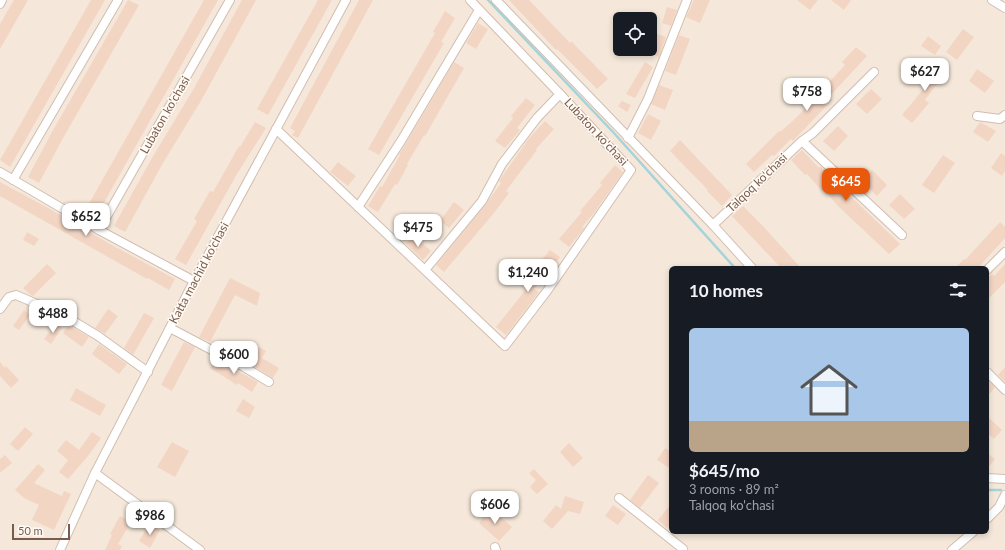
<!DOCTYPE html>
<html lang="en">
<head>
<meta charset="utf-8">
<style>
	:root { --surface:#171b24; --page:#20242c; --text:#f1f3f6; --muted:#9ea1a6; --accent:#ea580c }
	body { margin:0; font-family:Lato,sans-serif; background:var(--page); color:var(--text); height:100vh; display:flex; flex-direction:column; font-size:15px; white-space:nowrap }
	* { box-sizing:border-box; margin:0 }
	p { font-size:13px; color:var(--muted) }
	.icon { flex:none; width:22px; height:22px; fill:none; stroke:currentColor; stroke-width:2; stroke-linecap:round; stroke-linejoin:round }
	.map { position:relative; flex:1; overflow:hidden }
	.drawer { position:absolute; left:669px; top:266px; width:320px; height:268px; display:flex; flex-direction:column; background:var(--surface); border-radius:6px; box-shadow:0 2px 6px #0003 }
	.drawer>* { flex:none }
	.tools { position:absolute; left:613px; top:12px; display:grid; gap:8px }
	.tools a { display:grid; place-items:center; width:44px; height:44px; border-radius:6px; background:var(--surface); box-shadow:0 2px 6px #0003; font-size:20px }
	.scale { position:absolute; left:12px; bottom:10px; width:58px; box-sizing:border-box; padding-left:4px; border:2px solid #7a5c4d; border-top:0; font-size:11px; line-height:14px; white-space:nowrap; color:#7a5c4d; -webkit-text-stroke:3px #fffaf3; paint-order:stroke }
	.price { position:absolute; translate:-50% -34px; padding:0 9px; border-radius:8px; background:#fff; color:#222; font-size:13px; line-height:26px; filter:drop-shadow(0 1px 2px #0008) }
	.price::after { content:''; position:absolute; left:50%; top:24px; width:12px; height:9px; margin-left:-6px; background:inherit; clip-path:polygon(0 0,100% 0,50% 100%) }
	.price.selected { background:var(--accent); color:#fff }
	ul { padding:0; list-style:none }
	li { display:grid; align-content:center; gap:8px; height:212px; padding:0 20px }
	li span { display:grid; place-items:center; height:124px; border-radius:6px; color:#555 }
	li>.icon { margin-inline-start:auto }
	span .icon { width:72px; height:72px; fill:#fffc; stroke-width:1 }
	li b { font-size:17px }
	h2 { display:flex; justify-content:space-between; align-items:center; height:48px; padding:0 20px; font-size:17px }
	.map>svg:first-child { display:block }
	.residential { fill:#f5e8da; fill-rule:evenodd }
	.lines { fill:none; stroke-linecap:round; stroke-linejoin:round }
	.stream { stroke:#a5d3da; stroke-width:2.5 }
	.building { fill:#f3d5c3 }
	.street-casing { stroke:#d1beb0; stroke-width:10 }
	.street { stroke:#fff; stroke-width:8 }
	.labels { text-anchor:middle; stroke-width:3; stroke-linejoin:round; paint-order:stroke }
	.street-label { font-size:12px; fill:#7a5c4d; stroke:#fffaf3 }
</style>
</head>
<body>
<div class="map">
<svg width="1005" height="550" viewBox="0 0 1005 550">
	<rect width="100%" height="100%" fill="#fdf6ec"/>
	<!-- residential -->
	<path class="residential" d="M0,0H1005V550H0ZM620,19H650V49H620ZM671,268H987V532H671Z"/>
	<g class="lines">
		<!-- stream -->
		<g class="stream">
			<polyline points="488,0 613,132 735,268"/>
			<polyline points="987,490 1001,490"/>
		</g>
	</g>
	<!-- building -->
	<g class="building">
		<polygon points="14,0 28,0 0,49 0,24"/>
		<polygon points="91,0 105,0 10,167 0,160"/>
		<polygon points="128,0 139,5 62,140 39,183 28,177 52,132"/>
		<polygon points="204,0 218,0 97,215 86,209"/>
		<polygon points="242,0 256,0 202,99 163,163 125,232 114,226 152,158 193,90"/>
		<polygon points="318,0 332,0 268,115 257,109"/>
		<polygon points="359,0 373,0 298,138 292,135 295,131 290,128"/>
		<polygon points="509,0 529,0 570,43 571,41 608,79 597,89 557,49 556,50"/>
		<polygon points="694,0 710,0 700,23 686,17"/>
		<polygon points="797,0 818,0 810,10"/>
		<polygon points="831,0 851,0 844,10"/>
		<polygon points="667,7 677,10 671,26 662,23"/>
		<polygon points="445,11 455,18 441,42 444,43 379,155 368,149 435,33 433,32"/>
		<polygon points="478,23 488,29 476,49 466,43"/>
		<polygon points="963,29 974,37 957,60 946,52"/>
		<polygon points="654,33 666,37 659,57 647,52 648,49 650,49 650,44"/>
		<polygon points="679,35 690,39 676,75 665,71"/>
		<polygon points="928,36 941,46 935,55 921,46"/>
		<polygon points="856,47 867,56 829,97 832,100 793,141 791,139 774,156 772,155 754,172 746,164 779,131 780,132 798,116 845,65 842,62"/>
		<polygon points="937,61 948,69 925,100 929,103 912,123 902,115 925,87 920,83"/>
		<polygon points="454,62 464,68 425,136 424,135 407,164 408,165 397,185 395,184 378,212 368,206 380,186 382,187 400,155 399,155"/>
		<polygon points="645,62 653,67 635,98 626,94"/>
		<polygon points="977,69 994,81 985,93 969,81"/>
		<polygon points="659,85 673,90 665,110 651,104"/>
		<polygon points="871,89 882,99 867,114 856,104"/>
		<polygon points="526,98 535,105 517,128 520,130 505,148 495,141 513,118 511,116"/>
		<polygon points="622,101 631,105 627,112 618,106"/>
		<polygon points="648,114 661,121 651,140 638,133"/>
		<polygon points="545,121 554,129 536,149 537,150 506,191 509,193 494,213 444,272 436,265 486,204 501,183 499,181 513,161 529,138"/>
		<polygon points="255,122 266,128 237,174 186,265 175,259 197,221 194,219 210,191 213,192 239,146 240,147"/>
		<polygon points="980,122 996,131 988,142 973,132"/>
		<polygon points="838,126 848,136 834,151 823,141"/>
		<polygon points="680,140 732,195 722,206 707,191 708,190 670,151"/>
		<polygon points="802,150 819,168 820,166 835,182 836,181 851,197 867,212 900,244 889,254 839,207 825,191 823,192 807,174 805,175 791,160"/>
		<polygon points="1001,153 1005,156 1005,171 1002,176 991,168"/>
		<polygon points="943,155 955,163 934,193 922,185"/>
		<polygon points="338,162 356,176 348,186 330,172"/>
		<polygon points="615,165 623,172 594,213 582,227 584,228 582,231 569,247 559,239 582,212 580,211 602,185 600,183"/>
		<polygon points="872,170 887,185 877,196 862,181"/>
		<polygon points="0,182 50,209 110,244 175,279 169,290 148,278 147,279 0,196"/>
		<polygon points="900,194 915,209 904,219 889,205"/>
		<polygon points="454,202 464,210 449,228 440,221"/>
		<polygon points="743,206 761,224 801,268 781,268 747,232 732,216"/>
		<polygon points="1000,222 1005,227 1005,238 978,268 955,268 964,259 965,260"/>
		<polygon points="27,232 39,239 34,246 23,240"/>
		<polygon points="414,235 431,251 423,260 406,244"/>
		<polygon points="550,250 560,257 534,289 539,292 506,335 496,327 532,282 527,278"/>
		<polygon points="47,264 56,273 33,296 31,295 23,288"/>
		<polygon points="1005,264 1005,282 987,300 987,279 992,274 994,276"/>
		<polygon points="230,278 260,293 257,306 235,295 210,342 199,337"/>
		<polygon points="108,309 118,316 105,334 95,328"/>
		<polygon points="24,310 30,315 19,330 13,326"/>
		<polygon points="144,313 154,318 133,355 124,348"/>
		<polygon points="56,324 62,328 51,344 44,339"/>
		<polygon points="69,325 89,337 82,347 63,333"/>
		<polygon points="184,342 195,347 172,391 161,385"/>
		<polygon points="99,344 127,364 119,374 92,354"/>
		<polygon points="259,347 266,351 262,358 279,368 273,378 250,364"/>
		<polygon points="216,359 258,382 252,392 238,383 237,385 210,368"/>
		<polygon points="0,362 5,368 6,366 19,380 11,388 0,376"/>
		<polygon points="1005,367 1005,382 998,375"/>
		<polygon points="987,380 995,387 987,397"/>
		<polygon points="76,388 106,405 100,416 70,400"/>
		<polygon points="243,399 255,407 249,418 236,411"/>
		<polygon points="987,416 1002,430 994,439 987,433"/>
		<polygon points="25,427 33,434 18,451 10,444"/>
		<polygon points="92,432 101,438 88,456 68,479 59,472 68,460 57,451 66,440 79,450"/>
		<polygon points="172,442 189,451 175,477 157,467"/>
		<polygon points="569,443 583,458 573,467 560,452"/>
		<polygon points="665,448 671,452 671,469 657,460"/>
		<polygon points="987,453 995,459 987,469"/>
		<polygon points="5,455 12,463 0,473 0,459"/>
		<polygon points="38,464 45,470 34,483 62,496 64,491 71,494 54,530 32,520 39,505 24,498 15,490"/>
		<polygon points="534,469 548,484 537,494 530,487 536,480 529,473"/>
		<polygon points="648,475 659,483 640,508 630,500"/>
		<polygon points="565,496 584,502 580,514 568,511 552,529 543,521 556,505 561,509"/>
		<polygon points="671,504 671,524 667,528 658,520"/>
		<polygon points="613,505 626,514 618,525 605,516"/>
		<polygon points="491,508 512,527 499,541 479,523"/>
		<polygon points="120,516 131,522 118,544 122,546 120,550 105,550 112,535 110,534"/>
		<polygon points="149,524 160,530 150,548 139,541"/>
	</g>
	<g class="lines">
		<!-- street casing -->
		<g class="street-casing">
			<g id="street">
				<polyline points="496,0 713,225 752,268"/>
				<polyline points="992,0 1005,8"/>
				<polyline points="0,4 2,0"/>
				<polyline points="977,116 1000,119 1005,115"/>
				<polyline points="276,129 505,346 547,291 631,170 560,94 470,0"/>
				<polyline points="628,138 648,99 687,0"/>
				<polyline points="802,141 902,235"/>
				<polyline points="0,172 99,230 194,281"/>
				<polyline points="13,180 118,0"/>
				<polyline points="358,207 401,141 479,10"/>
				<polyline points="713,225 802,141 813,133 874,72"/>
				<polyline points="99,230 230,0"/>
				<polyline points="425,270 482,201 502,164 537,118 560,94"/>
				<polyline points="987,270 1005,252"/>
				<polyline points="0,309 9,297 16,295 65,316 98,336 148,372"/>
				<polyline points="170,328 244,367 269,382"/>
				<polyline points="987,372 1005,390"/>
				<polyline points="95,473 200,550"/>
				<polyline points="987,478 1005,479"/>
				<polyline points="619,498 683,549"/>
				<polyline points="987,519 999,507 1005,495"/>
				<polyline points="495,547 496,550"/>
				<polyline points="60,550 95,473 194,281 346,0"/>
				<polyline points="952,550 973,532"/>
			</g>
		</g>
		<!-- street -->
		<use href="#street" class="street"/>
	</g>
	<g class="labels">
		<!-- street labels -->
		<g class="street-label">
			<text transform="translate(165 115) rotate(-60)" y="4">Lubaton ko'chasi</text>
			<text transform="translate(596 132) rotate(47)" y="4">Lubaton ko'chasi</text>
			<text transform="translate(757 183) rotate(-44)" y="4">Talqoq ko'chasi</text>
			<text transform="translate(199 273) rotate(-62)" y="4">Katta machid ko'chasi</text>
		</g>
	</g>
</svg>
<div class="tools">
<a><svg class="icon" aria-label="locate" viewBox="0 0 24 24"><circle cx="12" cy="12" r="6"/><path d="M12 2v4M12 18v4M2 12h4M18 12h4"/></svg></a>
</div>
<div class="scale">50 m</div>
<b class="price" style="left:925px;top:92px">$627</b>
<b class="price" style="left:807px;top:112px">$758</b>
<b class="price selected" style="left:846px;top:202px">$645</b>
<b class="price" style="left:86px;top:237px">$652</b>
<b class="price" style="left:418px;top:248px">$475</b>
<b class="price" style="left:528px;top:293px">$1,240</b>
<b class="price" style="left:53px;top:334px">$488</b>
<b class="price" style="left:234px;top:375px">$600</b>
<b class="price" style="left:495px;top:525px">$606</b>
<b class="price" style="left:150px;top:536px">$986</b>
<section class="drawer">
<h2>10 homes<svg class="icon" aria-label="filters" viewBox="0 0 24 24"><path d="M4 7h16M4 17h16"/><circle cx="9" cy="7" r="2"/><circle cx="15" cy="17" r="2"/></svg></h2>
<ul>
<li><span style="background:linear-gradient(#a9c7e8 75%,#b9a48a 0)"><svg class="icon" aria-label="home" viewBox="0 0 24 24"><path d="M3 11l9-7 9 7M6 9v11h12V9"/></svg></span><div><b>$645/mo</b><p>3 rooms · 89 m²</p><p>Talqoq ko'chasi</p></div></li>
</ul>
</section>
</div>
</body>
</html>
